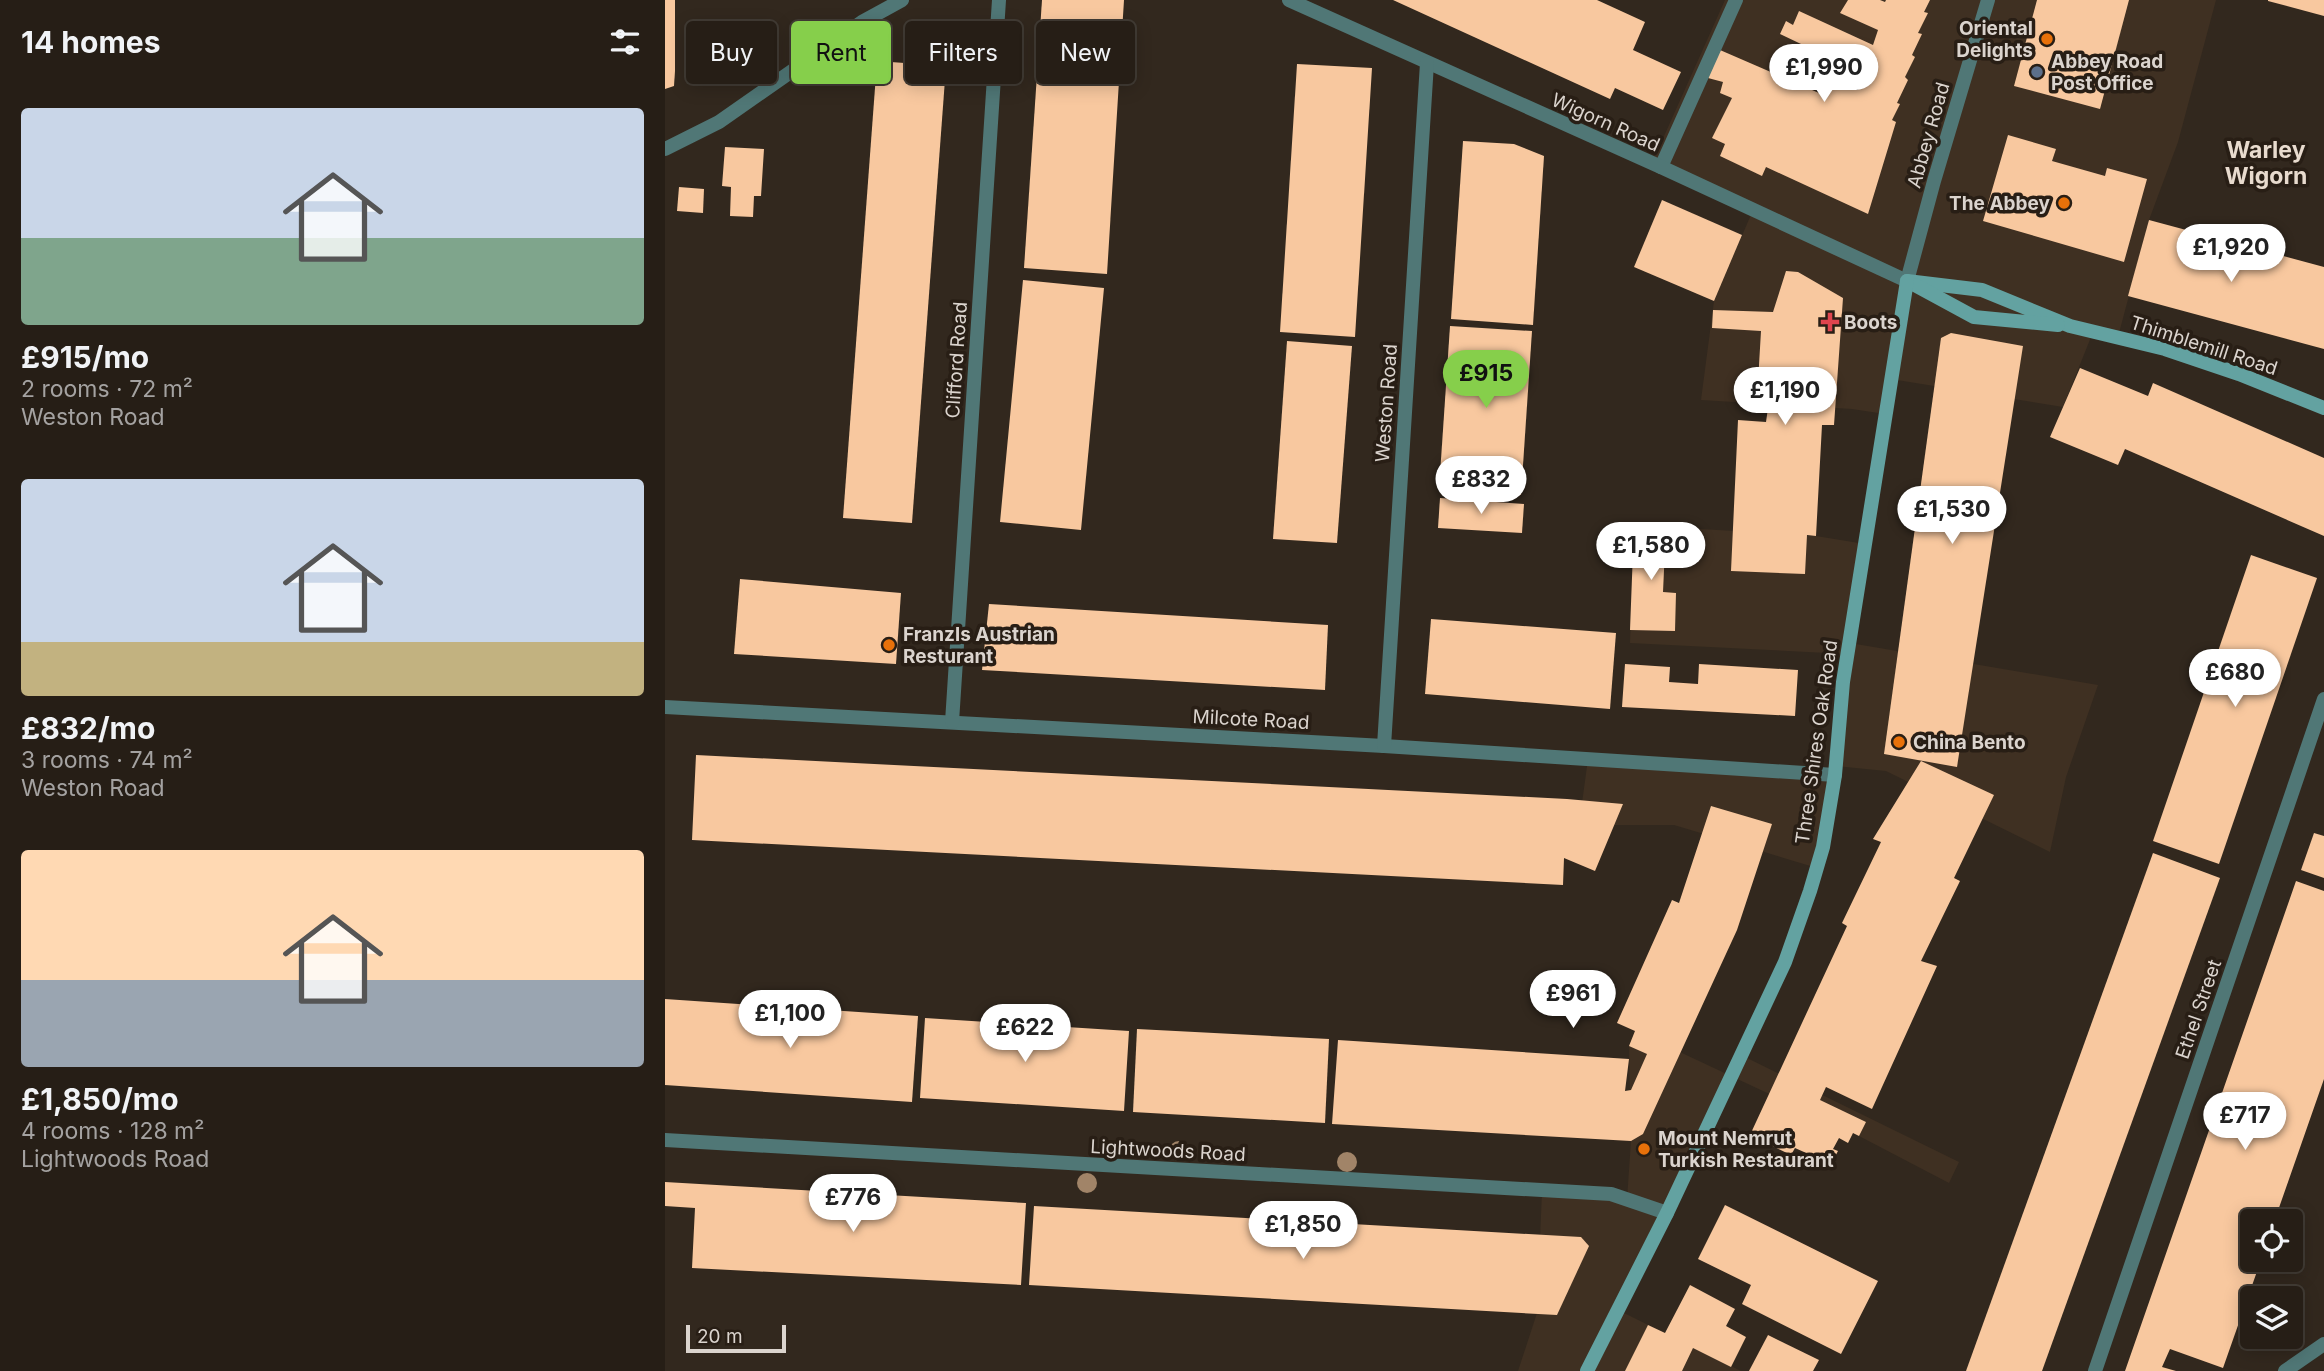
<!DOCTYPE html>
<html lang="en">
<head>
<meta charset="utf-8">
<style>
	:root { --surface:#261e16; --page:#2e271f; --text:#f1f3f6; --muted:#a4a2a1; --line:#423c35; --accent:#86cf4b }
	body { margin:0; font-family:Inter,sans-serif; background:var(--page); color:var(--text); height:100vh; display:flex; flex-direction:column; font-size:26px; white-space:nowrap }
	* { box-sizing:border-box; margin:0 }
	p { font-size:23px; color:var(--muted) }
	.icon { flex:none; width:38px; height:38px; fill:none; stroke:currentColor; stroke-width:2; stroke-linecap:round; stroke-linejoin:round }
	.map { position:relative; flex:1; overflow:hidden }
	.panel { display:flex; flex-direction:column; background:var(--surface); width:665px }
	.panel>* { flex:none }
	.banner { position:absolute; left:21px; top:21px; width:665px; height:63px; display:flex; gap:14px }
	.controls { position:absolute; left:1575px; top:1209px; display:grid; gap:14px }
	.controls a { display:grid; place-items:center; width:63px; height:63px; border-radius:7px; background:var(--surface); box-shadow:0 4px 18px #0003,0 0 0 2px var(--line); font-size:35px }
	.scale { position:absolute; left:21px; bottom:18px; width:100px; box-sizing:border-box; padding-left:7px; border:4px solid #dbd4ce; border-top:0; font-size:19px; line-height:24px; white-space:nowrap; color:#dbd4ce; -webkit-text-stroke:5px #281e15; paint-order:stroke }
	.price { position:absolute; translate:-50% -60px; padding:0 16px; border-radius:24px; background:#fff; color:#222; font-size:23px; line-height:46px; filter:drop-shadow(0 2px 4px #0008) }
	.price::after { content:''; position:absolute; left:50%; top:42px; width:21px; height:16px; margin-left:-10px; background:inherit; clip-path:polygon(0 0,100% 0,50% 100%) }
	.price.selected { background:var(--accent); color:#111 }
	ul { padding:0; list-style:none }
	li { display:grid; align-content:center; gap:14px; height:371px; padding:0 21px }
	li span { display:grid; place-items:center; height:217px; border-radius:7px; color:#555 }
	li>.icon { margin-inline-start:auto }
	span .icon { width:126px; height:126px; fill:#fffc; stroke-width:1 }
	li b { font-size:30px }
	h2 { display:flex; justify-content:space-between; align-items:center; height:84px; padding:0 21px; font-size:30px }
	.chip { padding:0 24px; border-radius:7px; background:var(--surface); box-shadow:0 4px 18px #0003,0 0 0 2px var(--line); font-size:24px; line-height:63px }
	.chip.selected { background:var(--accent); color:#111 }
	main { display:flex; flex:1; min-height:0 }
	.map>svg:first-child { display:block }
	.built { fill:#3f3022 }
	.building { fill:#f8c89f }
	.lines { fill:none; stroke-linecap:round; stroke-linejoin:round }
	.service { stroke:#507776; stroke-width:14 }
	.minor { stroke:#507776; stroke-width:14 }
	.tertiary { stroke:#507776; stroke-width:14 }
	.secondary { stroke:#63a2a1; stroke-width:14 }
	.tree { fill:#a18468 }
	.food-dot { fill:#e8710a; stroke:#281e15; stroke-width:2.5 }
	.service-dot { fill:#5c6f8a; stroke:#281e15; stroke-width:2.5 }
	.health-dot { fill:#e0444e; stroke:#281e15; stroke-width:2.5 }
	.labels { text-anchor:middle; stroke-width:7; stroke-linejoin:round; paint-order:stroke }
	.poi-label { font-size:19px; font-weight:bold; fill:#dbd4ce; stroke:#281e15; text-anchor:start }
	.street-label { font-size:19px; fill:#dbd4ce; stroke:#281e15 }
	.quarter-label { font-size:23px; font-weight:bold; fill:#e8dbce; stroke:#281e15 }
</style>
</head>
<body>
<main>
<section class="panel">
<h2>14 homes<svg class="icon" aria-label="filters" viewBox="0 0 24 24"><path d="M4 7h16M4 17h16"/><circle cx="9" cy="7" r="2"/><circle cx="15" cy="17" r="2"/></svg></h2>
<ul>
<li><span style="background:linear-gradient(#c9d6e8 60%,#7fa58c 0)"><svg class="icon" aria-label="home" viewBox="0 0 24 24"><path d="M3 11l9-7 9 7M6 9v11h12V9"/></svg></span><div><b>£915/mo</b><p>2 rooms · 72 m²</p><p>Weston Road</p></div></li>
<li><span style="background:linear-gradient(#c9d6e8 75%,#c2b280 0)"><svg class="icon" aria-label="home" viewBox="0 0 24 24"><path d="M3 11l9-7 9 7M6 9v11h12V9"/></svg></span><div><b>£832/mo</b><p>3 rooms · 74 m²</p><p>Weston Road</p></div></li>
<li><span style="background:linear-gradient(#ffd9b3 60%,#9aa5b1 0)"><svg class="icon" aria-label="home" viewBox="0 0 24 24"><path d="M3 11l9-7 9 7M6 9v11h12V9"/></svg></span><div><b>£1,850/mo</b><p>4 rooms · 128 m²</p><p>Lightwoods Road</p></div></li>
</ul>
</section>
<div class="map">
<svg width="1659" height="1371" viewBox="0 0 1659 1371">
	<rect width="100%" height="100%" fill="#32281e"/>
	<!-- built -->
	<g class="built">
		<polygon points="1060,0 1551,0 1513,142 1484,220 1453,337 1428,332 1398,407 1226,379 1220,414 1187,409 1036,400 1049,301 1088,210 987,163"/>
		<polygon points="969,525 1151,536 1200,544 1185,643 1433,685 1401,777 1385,852 1221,771 1171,766 1182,654 965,643"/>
		<polygon points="923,759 1170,775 1152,868 1009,825 914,825"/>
		<polygon points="970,1031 1066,1076 1076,1055 1294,1162 1284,1183 1194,1136 1066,1076 953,1310 1076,1371 853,1371 872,1313 877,1191 962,1199 966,1141 964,1046"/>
	</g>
	<!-- building -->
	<g class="building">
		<polygon points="0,0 10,0 10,71 9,86 0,89"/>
		<polygon points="377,0 459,0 442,274 359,268"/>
		<polygon points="728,0 932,0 980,22 968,50 1016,72 998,110 950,88 945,99"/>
		<polygon points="1183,0 1215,0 1220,2 1221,0 1265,0 1259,12 1263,13 1253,33 1257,34 1247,55 1250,57 1240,77 1243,80 1232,103 1235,104 1227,120 1231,122 1203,214 1101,167 1097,176 1055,156 1060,144 1047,138 1067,98 1055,93 1058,82 1043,78 1055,50 1154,93 1162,76 1193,90 1199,74 1115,34 1121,21 1128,25 1134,11 1208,45 1213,30 1175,13"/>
		<polygon points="1372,0 1464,0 1435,109 1349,86"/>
		<polygon points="1603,0 1659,0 1659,16 1603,1"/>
		<polygon points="212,61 281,66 247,523 178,518"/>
		<polygon points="632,64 707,68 690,337 615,332"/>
		<polygon points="1343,135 1391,149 1387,161 1440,176 1442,168 1482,179 1459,262 1318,221"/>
		<polygon points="798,141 849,144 879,156 868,325 786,319"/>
		<polygon points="60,147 99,149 96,196 89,196 88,217 65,216 66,187 57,186"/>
		<polygon points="14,187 39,189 38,213 12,211"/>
		<polygon points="997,200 1077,235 1049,301 969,267"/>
		<polygon points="1484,220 1659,267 1659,349 1463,296"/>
		<polygon points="1121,271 1133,272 1178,298 1169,425 1157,425 1151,536 1142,535 1140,574 1066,571 1073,420 1101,422 1103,408 1126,409 1128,383 1093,382 1096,331 1047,328 1048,310 1108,312"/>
		<polygon points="358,280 439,288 416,530 335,522"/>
		<polygon points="785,326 867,331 856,495 774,489"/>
		<polygon points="1286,333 1358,346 1292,767 1219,754 1276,338"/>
		<polygon points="622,341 687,346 672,543 608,539"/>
		<polygon points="1415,368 1483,396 1488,383 1659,458 1659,536 1460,449 1453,465 1385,437"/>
		<polygon points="775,498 859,504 857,533 773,528"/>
		<polygon points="969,525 1001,526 998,592 1011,593 1010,631 965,630"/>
		<polygon points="1586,555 1652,578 1554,864 1488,841"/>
		<polygon points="75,579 236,593 231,664 69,654"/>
		<polygon points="324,604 663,625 660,690 317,670"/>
		<polygon points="766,619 951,633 945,709 760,694"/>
		<polygon points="960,664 1005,667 1004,682 1033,684 1034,664 1133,670 1130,716 957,707"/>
		<polygon points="31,755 902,799 958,804 930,871 899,858 898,885 27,840"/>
		<polygon points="1256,761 1329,795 1289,878 1295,881 1256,961 1272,966 1207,1109 1161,1087 1155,1100 1201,1122 1194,1136 1188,1133 1183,1143 1174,1138 1168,1149 1173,1151 1166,1164 1130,1148 1126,1155 1085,1135 1182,926 1177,923 1216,842 1208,839"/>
		<polygon points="1046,806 1107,824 1072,930 978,1134 966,1141 667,1124 673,1040 964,1059 960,1091 966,1090 982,1054 964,1046 970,1031 952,1023 1007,900 1014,903"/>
		<polygon points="1649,833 1659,836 1659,878 1636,870"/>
		<polygon points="1488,853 1555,878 1377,1371 1301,1371"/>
		<polygon points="1631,881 1659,891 1659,1079 1609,1222 1587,1222 1587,1260 1596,1260 1558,1368 1505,1349 1497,1367 1511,1371 1460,1371"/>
		<polygon points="0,999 253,1016 247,1102 0,1085"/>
		<polygon points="260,1018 464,1031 459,1111 255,1098"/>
		<polygon points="472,1029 664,1039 660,1123 468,1112"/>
		<polygon points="0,1182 361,1203 356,1285 27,1268 30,1208 0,1206"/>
		<polygon points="1060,1205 1213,1281 1176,1354 1077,1304 1086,1285 1033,1259"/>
		<polygon points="369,1206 916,1237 924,1246 892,1315 364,1285"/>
		<polygon points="1025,1285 1070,1309 1061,1326 1081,1337 1066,1367 1028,1348 1017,1371 960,1371 983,1325 1000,1333"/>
		<polygon points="1103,1335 1154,1360 1148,1371 1084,1371"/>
	</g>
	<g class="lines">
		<!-- service -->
		<polyline class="service" points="996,167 1071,0"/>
		<!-- minor -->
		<g class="minor">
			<polyline points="624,0 996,167 1242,281"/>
			<polyline points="0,149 54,122 197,22 237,0"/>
			<polyline points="0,707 719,746 1170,775"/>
			<polyline points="287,722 334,0"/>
			<polyline points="719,746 762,63"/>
			<polyline points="0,1140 946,1194 1002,1213"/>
			<polyline points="1430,1371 1659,699"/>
			<polyline points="1620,1371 1659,1344"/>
		</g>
		<!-- tertiary -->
		<polyline class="tertiary" points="1242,281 1269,181 1323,0"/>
		<!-- secondary -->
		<g class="secondary">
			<polyline points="1242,281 1317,290 1405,326 1500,349 1574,374 1659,408"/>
			<polyline points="1250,285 1309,317 1393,325"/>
			<polyline points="922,1371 1002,1213 1120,962 1145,891 1158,847 1170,775 1178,682 1242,281"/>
		</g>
	</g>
	<!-- trees -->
	<g class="tree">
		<circle cx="514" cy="1151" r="10"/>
		<circle cx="682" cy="1162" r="10"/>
		<circle cx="422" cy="1183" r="10"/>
	</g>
	<!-- markers -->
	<g class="food-dot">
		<circle cx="1382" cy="39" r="7"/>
		<circle cx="1399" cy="203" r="7"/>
		<circle cx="224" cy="645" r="7"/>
		<circle cx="1234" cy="742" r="7"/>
		<circle cx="979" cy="1149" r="7"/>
	</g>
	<circle class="service-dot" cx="1372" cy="72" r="7"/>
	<path class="health-dot" d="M1161.5 311.5h7v7h7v7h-7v7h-7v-7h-7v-7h7z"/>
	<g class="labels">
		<!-- poi labels -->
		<g class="poi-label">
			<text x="1368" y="35" text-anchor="end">Oriental<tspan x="1368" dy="22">Delights</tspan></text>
			<text x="1386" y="68">Abbey Road<tspan x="1386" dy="22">Post Office</tspan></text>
			<text x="1385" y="210" text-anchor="end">The Abbey</text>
			<text x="1179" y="329">Boots</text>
			<text x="238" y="641">Franzls Austrian<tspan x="238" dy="22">Resturant</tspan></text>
			<text x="1248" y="749">China Bento</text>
			<text x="993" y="1145">Mount Nemrut<tspan x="993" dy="22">Turkish Restaurant</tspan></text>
		</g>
		<!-- street labels -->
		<g class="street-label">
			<text transform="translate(941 122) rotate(24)" y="7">Wigorn Road</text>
			<text transform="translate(1263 135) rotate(-74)" y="7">Abbey Road</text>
			<text transform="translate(1539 345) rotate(18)" y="7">Thimblemill Road</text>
			<text transform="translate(291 360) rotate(-86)" y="7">Clifford Road</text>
			<text transform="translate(721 403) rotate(-86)" y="7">Weston Road</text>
			<text transform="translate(586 719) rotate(3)" y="7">Milcote Road</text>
			<text transform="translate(1151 742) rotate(-82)" y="7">Three Shires Oak Road</text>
			<text transform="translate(1533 1009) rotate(-71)" y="7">Ethel Street</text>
			<text transform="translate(503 1150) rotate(3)" y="7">Lightwoods Road</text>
		</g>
		<!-- quarter labels -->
		<g class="quarter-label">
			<text x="1601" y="158">Warley<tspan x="1601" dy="26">Wigorn</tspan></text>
		</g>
	</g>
</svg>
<div class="controls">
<a><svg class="icon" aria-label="locate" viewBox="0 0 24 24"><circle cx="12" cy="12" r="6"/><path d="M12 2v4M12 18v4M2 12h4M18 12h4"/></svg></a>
<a><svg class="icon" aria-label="layers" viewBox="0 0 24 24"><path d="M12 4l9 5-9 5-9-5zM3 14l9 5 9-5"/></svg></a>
</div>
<div class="scale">20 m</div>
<b class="price" style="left:1159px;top:104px">£1,990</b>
<b class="price" style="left:1566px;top:284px">£1,920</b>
<b class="price selected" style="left:821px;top:410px">£915</b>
<b class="price" style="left:1120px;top:427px">£1,190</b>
<b class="price" style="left:816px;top:516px">£832</b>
<b class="price" style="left:1287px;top:546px">£1,530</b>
<b class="price" style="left:986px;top:582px">£1,580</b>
<b class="price" style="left:1570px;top:709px">£680</b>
<b class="price" style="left:908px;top:1030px">£961</b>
<b class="price" style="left:125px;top:1050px">£1,100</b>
<b class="price" style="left:360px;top:1064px">£622</b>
<b class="price" style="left:1580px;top:1152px">£717</b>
<b class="price" style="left:188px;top:1234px">£776</b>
<b class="price" style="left:638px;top:1261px">£1,850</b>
<div class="banner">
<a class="chip">Buy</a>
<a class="chip selected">Rent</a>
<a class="chip">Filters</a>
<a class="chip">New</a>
</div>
</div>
</main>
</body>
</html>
